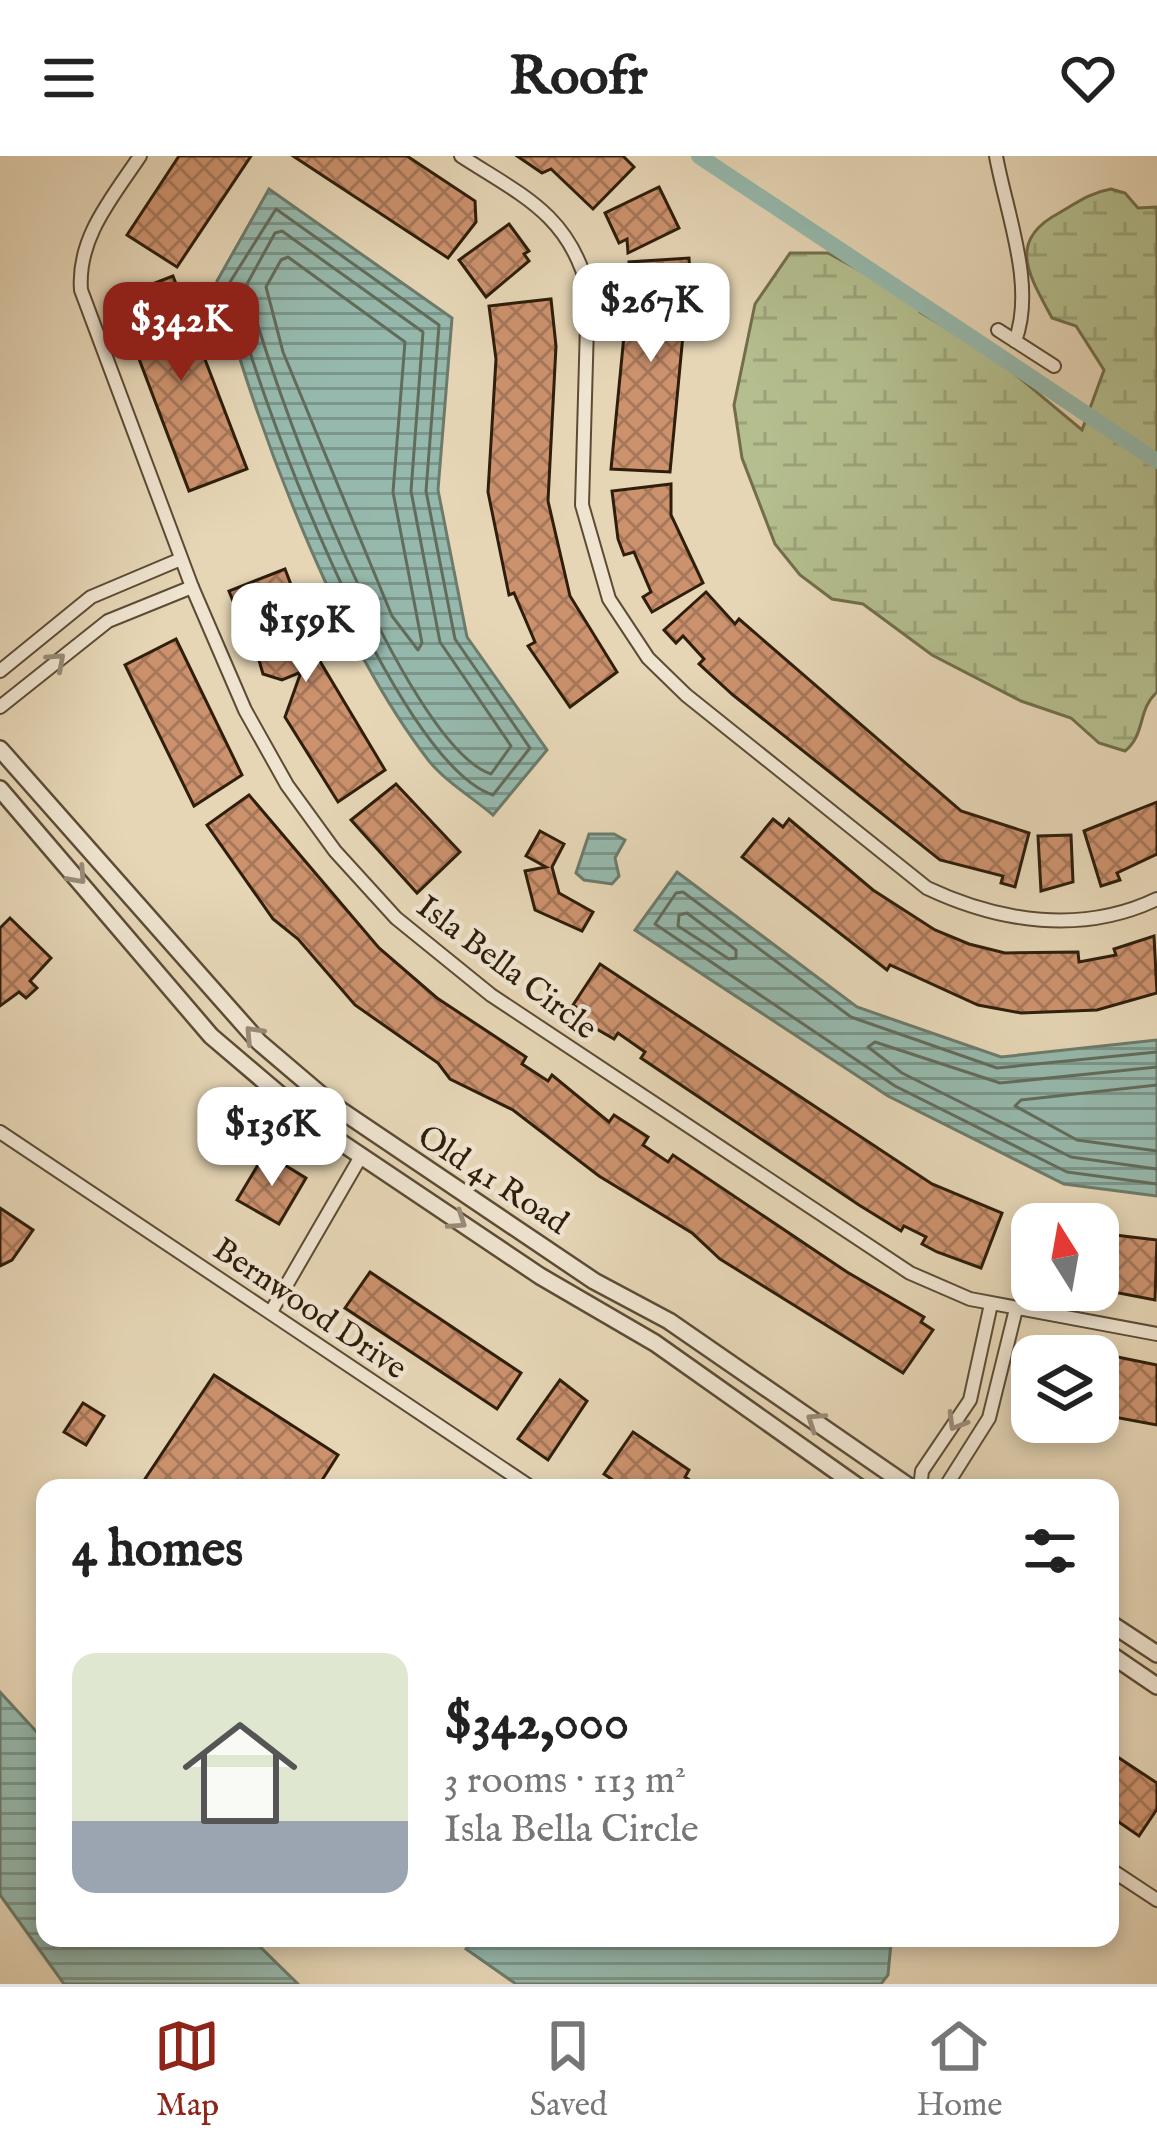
<!DOCTYPE html>
<html lang="en">
<head>
<meta charset="utf-8">
<style>
	:root { --surface:#fff; --page:#f6f6f6; --text:#222; --muted:#767676; --line:#e0e0e0; --accent:#8f2418 }
	body { margin:0; font-family:"IM FELL English",serif; background:var(--page); color:var(--text); height:100vh; display:flex; flex-direction:column; font-size:45px; white-space:nowrap }
	* { box-sizing:border-box; margin:0 }
	p { font-size:39px; color:var(--muted) }
	.icon { flex:none; width:66px; height:66px; fill:none; stroke:currentColor; stroke-width:2; stroke-linecap:round; stroke-linejoin:round }
	.map { position:relative; flex:1; overflow:hidden }
	.details { position:absolute; left:36px; top:1323px; width:1083px; height:468px; display:flex; flex-direction:column; background:var(--surface); border-radius:24px; box-shadow:0 6px 18px #0003 }
	.details>* { flex:none }
	.needle { width:78px; rotate:349deg }
	.buttons { position:absolute; left:1011px; top:1047px; display:grid; gap:24px }
	.buttons a { display:grid; place-items:center; width:108px; height:108px; border-radius:24px; background:var(--surface); box-shadow:0 6px 18px #0003; font-size:60px }
	.price { position:absolute; translate:-50% -102px; padding:0 27px; border-radius:24px; background:#fff; color:#222; font-size:39px; line-height:78px; filter:drop-shadow(0 3px 6px #0008) }
	.price::after { content:''; position:absolute; left:50%; top:72px; width:36px; height:27px; margin-left:-18px; background:inherit; clip-path:polygon(0 0,100% 0,50% 100%) }
	.price.current { background:var(--accent); color:#fff }
	ul { padding:0; list-style:none }
	li { display:flex; align-items:center; gap:36px; height:300px; padding:0 36px }
	li+li { border-top:3px solid var(--line) }
	li span { display:grid; place-items:center; flex:none; width:336px; height:240px; border-radius:24px; color:#555 }
	li>.icon { margin-inline-start:auto }
	span .icon { width:144px; height:144px; fill:#fffc; stroke-width:1 }
	li b { font-size:51px }
	h2 { display:flex; justify-content:space-between; align-items:center; height:144px; padding:0 36px; font-size:51px }
	header { display:flex; justify-content:space-between; align-items:center; height:156px; padding:0 36px; background:var(--surface); font-size:54px; font-weight:700 }
	.tab-bar { display:flex; justify-content:space-around; align-items:center; height:168px; border-top:3px solid var(--line); background:var(--surface); font-size:33px; color:var(--muted) }
	.tab-bar a { display:grid; justify-items:center; gap:6px }
	.tab-bar .current { color:var(--accent) }
	.map>svg:first-child { display:block }
	.wetland { fill:url(#wetland-marsh); stroke:#716e4c; stroke-width:3 }
	.water { fill:url(#water-rules); stroke:#6c7b6c; stroke-width:3 }
	.lines { fill:none; stroke-linecap:round; stroke-linejoin:round }
	.shore { stroke:#626c5c; stroke-width:3 }
	.canal { stroke:#96b9ad; stroke-width:16 }
	.building { fill:url(#building-cross-hatch); stroke:#2e1e0b; stroke-width:3 }
	.minor-casing { stroke:#5c4c36; stroke-width:16 }
	.tertiary-casing { stroke:#5c4c36; stroke-width:20 }
	.minor { stroke:#efe4d0; stroke-width:12 }
	.tertiary { stroke:#efe4d0; stroke-width:15 }
	.oneway { stroke:#988b77 }
	.labels { text-anchor:middle; stroke-width:9; stroke-linejoin:round; paint-order:stroke }
	.street-label { font-size:33px; fill:#2e1e0b; stroke:#efe4d0 }
</style>
</head>
<body>
<header><svg class="icon" aria-label="menu" viewBox="0 0 24 24"><path d="M4 6h16M4 12h16M4 18h16"/></svg>Roofr<svg class="icon" aria-label="heart" viewBox="0 0 24 24"><path d="M12 20l-8-8c-3-5 5-10 8-4 3-6 11-1 8 4z"/></svg></header>
<div class="map">
<svg width="1157" height="1828" viewBox="0 0 1157 1828">
	<defs>
		<pattern id="wetland-marsh" width="20" height="14" patternUnits="userSpaceOnUse" patternTransform="scale(3)"><rect width="20" height="14" fill="#b4be8e"/><path d="M1 5h8M5 5V1M11 12h8M15 12V8" fill="none" stroke="#9ba379"/></pattern>
		<pattern id="water-rules" width="6" height="5" patternUnits="userSpaceOnUse" patternTransform="scale(3)"><rect width="6" height="5" fill="#96b9ad"/><path d="M0 2.5h6" fill="none" stroke="#7b968b"/></pattern>
		<pattern id="building-cross-hatch" width="8" height="8" patternUnits="userSpaceOnUse" patternTransform="scale(3)"><rect width="8" height="8" fill="#cc926e"/><path d="M0 0l8 8M0 8l8-8" fill="none" stroke="#a67759"/></pattern>
	</defs>
	<rect width="100%" height="100%" fill="#e6d6b6"/>
	<filter id="stains"><feTurbulence type="fractalNoise" baseFrequency=".00167" numOctaves="4"/><feColorMatrix values="0 0 0 0 .2 0 0 0 0 .09 0 0 0 0 .02 0 0 0 .5 -.17"/></filter>
	<radialGradient id="worn" r=".72"><stop offset=".6" stop-color="#630" stop-opacity="0"/><stop offset="1" stop-color="#630" stop-opacity=".3"/></radialGradient>
	<!-- wetland -->
	<path class="wetland" d="M1111,33L1125,37L1138,52L1157,51V536C1137,554 1146,578 1125,595L1099,587L1071,562L1021,545L932,499L863,448L832,443L800,419L775,388L742,302L734,249L755,148L790,97H828L914,144L920,156L997,203L1082,274L1104,214L1076,170L1052,162C1029,119 1006,85 1059,57C1078,46 1089,37 1111,33Z"/>
	<!-- water -->
	<g class="water">
		<path d="M269,33L452,162L438,334L467,481L547,594L493,659C473,642 445,625 429,605C336,485 257,272 217,125Z"/>
		<polygon points="589,678 614,678 625,684 615,702 619,720 612,728 584,724 576,717"/>
		<polygon points="677,716 857,851 1001,901 1157,884 1157,1040 1064,1028 888,940 635,774"/>
		<polygon points="0,1536 45,1585 45,1782 251,1782 298,1828 64,1828 0,1739"/>
		<polygon points="475,1782 882,1782 891,1787 888,1819 881,1828 516,1828 466,1793"/>
	</g>
	<g class="lines">
		<!-- shore -->
		<g class="shore">
			<path d="M276,53L439,169L426,335L455,483L530,592L493,639C393,606 253,230 230,126Z"/>
			<path d="M282,75L423,176L411,335L440,486L511,590L491,618C404,589 267,221 247,128L275,77Z"/>
			<polygon points="288,101 405,186 393,336 422,487 418,494 392,460 283,196 266,131 281,104"/>
			<polygon points="687,757 736,794 736,802 729,803 678,770 679,759"/>
			<polyline points="1157,896 997,912 851,861 683,736 676,737 655,768 895,930 1067,1016 1157,1028"/>
			<polyline points="1157,911 1000,927 875,886 868,891 902,917 1071,1001 1157,1013"/>
			<polyline points="1157,929 1021,944 1015,950 1077,984 1157,995"/>
		</g>
		<!-- canal -->
		<polyline class="canal" points="699,0 1157,305"/>
	</g>
	<!-- building -->
	<g class="building">
		<polygon points="179,0 251,0 177,111 127,79"/>
		<polygon points="293,0 407,0 475,45 476,66 448,102"/>
		<polygon points="517,0 623,0 634,11 593,53 551,13 542,17"/>
		<polygon points="659,31 679,72 628,97 627,83 619,87 605,57"/>
		<polygon points="509,68 529,95 524,98 529,105 486,141 459,104"/>
		<polygon points="689,102 692,147 686,147 670,316 611,313 626,159 633,160 629,106"/>
		<polygon points="173,120 247,313 189,335 116,142"/>
		<polygon points="551,143 556,190 548,345 570,440 617,516 570,551 528,490 535,486 514,437 509,439 488,336 496,203 489,150"/>
		<polygon points="671,328 671,359 703,427 652,456 643,441 651,436 634,396 624,399 618,383 612,335"/>
		<polygon points="285,413 321,507 385,614 338,646 285,561 301,516 282,524 263,518 247,463 241,465 229,435"/>
		<polygon points="706,436 735,468 739,463 961,655 1029,677 1015,731 1001,727 1003,720 940,704 733,539 699,508 704,503 683,480 676,487 664,474"/>
		<polygon points="176,483 242,619 194,650 125,509"/>
		<polygon points="396,628 460,696 417,737 351,664"/>
		<polygon points="249,639 379,792 437,842 526,901 522,908 548,925 552,919 609,966 614,959 648,981 643,989 668,1006 673,999 847,1116 924,1161 921,1166 933,1174 903,1217 720,1103 692,1077 599,1020 513,954 450,923 438,907 355,849 298,783 273,763 207,669"/>
		<polygon points="1157,646 1157,698 1117,717 1120,724 1101,730 1084,675"/>
		<polygon points="773,663 783,671 789,663 873,734 935,774 969,788 1005,797 1078,796 1079,806 1116,799 1114,793 1154,780 1157,837 1097,854 1021,857 978,849 890,809 887,814 742,701"/>
		<polygon points="540,675 564,688 552,711 559,737 593,756 582,775 535,754 525,715 546,711 526,700"/>
		<polygon points="1071,679 1073,726 1041,735 1038,680"/>
		<polygon points="10,762 51,802 30,825 37,832 26,842 19,836 0,850 0,772"/>
		<polygon points="600,808 932,1028 1002,1057 981,1112 937,1096 922,1088 926,1081 904,1070 901,1075 859,1049 641,902 645,896 618,877 614,883 581,864 585,857 573,849"/>
		<polygon points="265,997 306,1022 279,1068 237,1044"/>
		<polygon points="0,1052 33,1074 12,1104 0,1110"/>
		<polygon points="1098,1077 1157,1084 1155,1144 1098,1133"/>
		<polygon points="370,1116 521,1217 497,1253 345,1152"/>
		<polygon points="1098,1197 1157,1209 1157,1269 1098,1258"/>
		<polygon points="214,1219 338,1299 317,1332 139,1332"/>
		<polygon points="560,1224 587,1245 548,1304 518,1283"/>
		<polygon points="83,1247 104,1260 86,1289 64,1276"/>
		<polygon points="633,1276 689,1314 685,1321 702,1332 625,1332 604,1318"/>
		<polygon points="1110,1596 1157,1627 1157,1653 1139,1680 1110,1660"/>
	</g>
	<g class="lines">
		<!-- minor casing -->
		<g class="minor-casing">
			<g id="minor">
				<path d="M140,0C112,42 77,82 81,134L192,431L245,554L287,629L335,695L396,762L491,839L910,1117L970,1143L1157,1178"/>
				<path d="M461,0C521,39 569,58 588,133L582,349L609,443L648,502L686,539L927,732C999,766 1082,779 1157,743"/>
				<path d="M996,0C1006,56 1036,130 1015,185"/>
				<polyline points="998,174 1054,210"/>
				<polyline points="0,515 91,441 181,403"/>
				<polyline points="0,551 108,465 192,431"/>
				<polyline points="0,976 532,1332"/>
				<polyline points="272,1154 360,1002"/>
				<polyline points="920,1332 922,1315 970,1244 991,1148"/>
				<polyline points="938,1332 946,1330 989,1262 1016,1153"/>
				<polyline points="1110,1713 1157,1744"/>
			</g>
		</g>
		<!-- tertiary casing -->
		<g class="tertiary-casing">
			<g id="tertiary">
				<polyline points="0,593 259,886 333,949 594,1125 669,1165 911,1332"/>
				<polyline points="0,633 211,880 318,971 540,1120 655,1187 860,1332"/>
				<polyline points="1110,1467 1157,1498"/>
				<polyline points="1110,1498 1157,1530"/>
			</g>
		</g>
		<!-- minor -->
		<use href="#minor" class="minor"/>
		<!-- tertiary -->
		<use href="#tertiary" class="tertiary"/>
	</g>
	<!-- one-way arrows -->
	<defs><path id="oneway-chevron" d="M-2-3.5L2.5 0L-2 3.5" fill="none" stroke-width="1.6" stroke-linecap="round" stroke-linejoin="round" transform="scale(3)"/></defs>
	<g class="oneway">
		<use href="#oneway-chevron" transform="translate(57 505) rotate(-42)"/>
		<use href="#oneway-chevron" transform="translate(78 720) rotate(48)"/>
		<use href="#oneway-chevron" transform="translate(253 878) rotate(-133)"/>
		<use href="#oneway-chevron" transform="translate(458 1065) rotate(34)"/>
		<use href="#oneway-chevron" transform="translate(815 1265) rotate(-146)"/>
		<use href="#oneway-chevron" transform="translate(956 1266) rotate(121)"/>
	</g>
	<g class="labels">
		<!-- street labels -->
		<g class="street-label">
			<text transform="translate(508 810) rotate(37)" y="12">Isla Bella Circle</text>
			<text transform="translate(494 1022) rotate(33)" y="12">Old 41 Road</text>
			<text transform="translate(311 1151) rotate(34)" y="12">Bernwood Drive</text>
		</g>
	</g>
	<rect width="100%" height="100%" filter="url(#stains)"/>
	<rect width="100%" height="100%" fill="url(#worn)"/>
</svg>
<div class="buttons">
<a><svg class="needle" viewBox="-14 -14 28 28"><path d="M0-13l5 13h-10z" fill="#e53935"/><path d="M0 13l5-13h-10z" fill="#767676"/></svg></a>
<a><svg class="icon" aria-label="layers" viewBox="0 0 24 24"><path d="M12 4l9 5-9 5-9-5zM3 14l9 5 9-5"/></svg></a>
</div>
<b class="price" style="left:651px;top:209px">$267K</b>
<b class="price current" style="left:181px;top:228px">$342K</b>
<b class="price" style="left:306px;top:529px">$159K</b>
<b class="price" style="left:272px;top:1033px">$136K</b>
<section class="details">
<h2>4 homes<svg class="icon" aria-label="filters" viewBox="0 0 24 24"><path d="M4 7h16M4 17h16"/><circle cx="9" cy="7" r="2"/><circle cx="15" cy="17" r="2"/></svg></h2>
<ul>
<li><span style="background:linear-gradient(#dfe7d0 70%,#9aa5b1 0)"><svg class="icon" aria-label="home" viewBox="0 0 24 24"><path d="M3 11l9-7 9 7M6 9v11h12V9"/></svg></span><div><b>$342,000</b><p>3 rooms · 113 m²</p><p>Isla Bella Circle</p></div></li>
</ul>
</section>
</div>
<nav class="tab-bar">
<a class="current"><svg class="icon" aria-label="map" viewBox="0 0 24 24"><path d="M3 6l6-2 6 2 6-2v14l-6 2-6-2-6 2zM9 4v14M15 6v14"/></svg>Map</a>
<a><svg class="icon" aria-label="saved" viewBox="0 0 24 24"><path d="M7 4h10v16l-5-4-5 4z"/></svg>Saved</a>
<a><svg class="icon" aria-label="home" viewBox="0 0 24 24"><path d="M3 11l9-7 9 7M6 9v11h12V9"/></svg>Home</a>
</nav>
</body>
</html>
